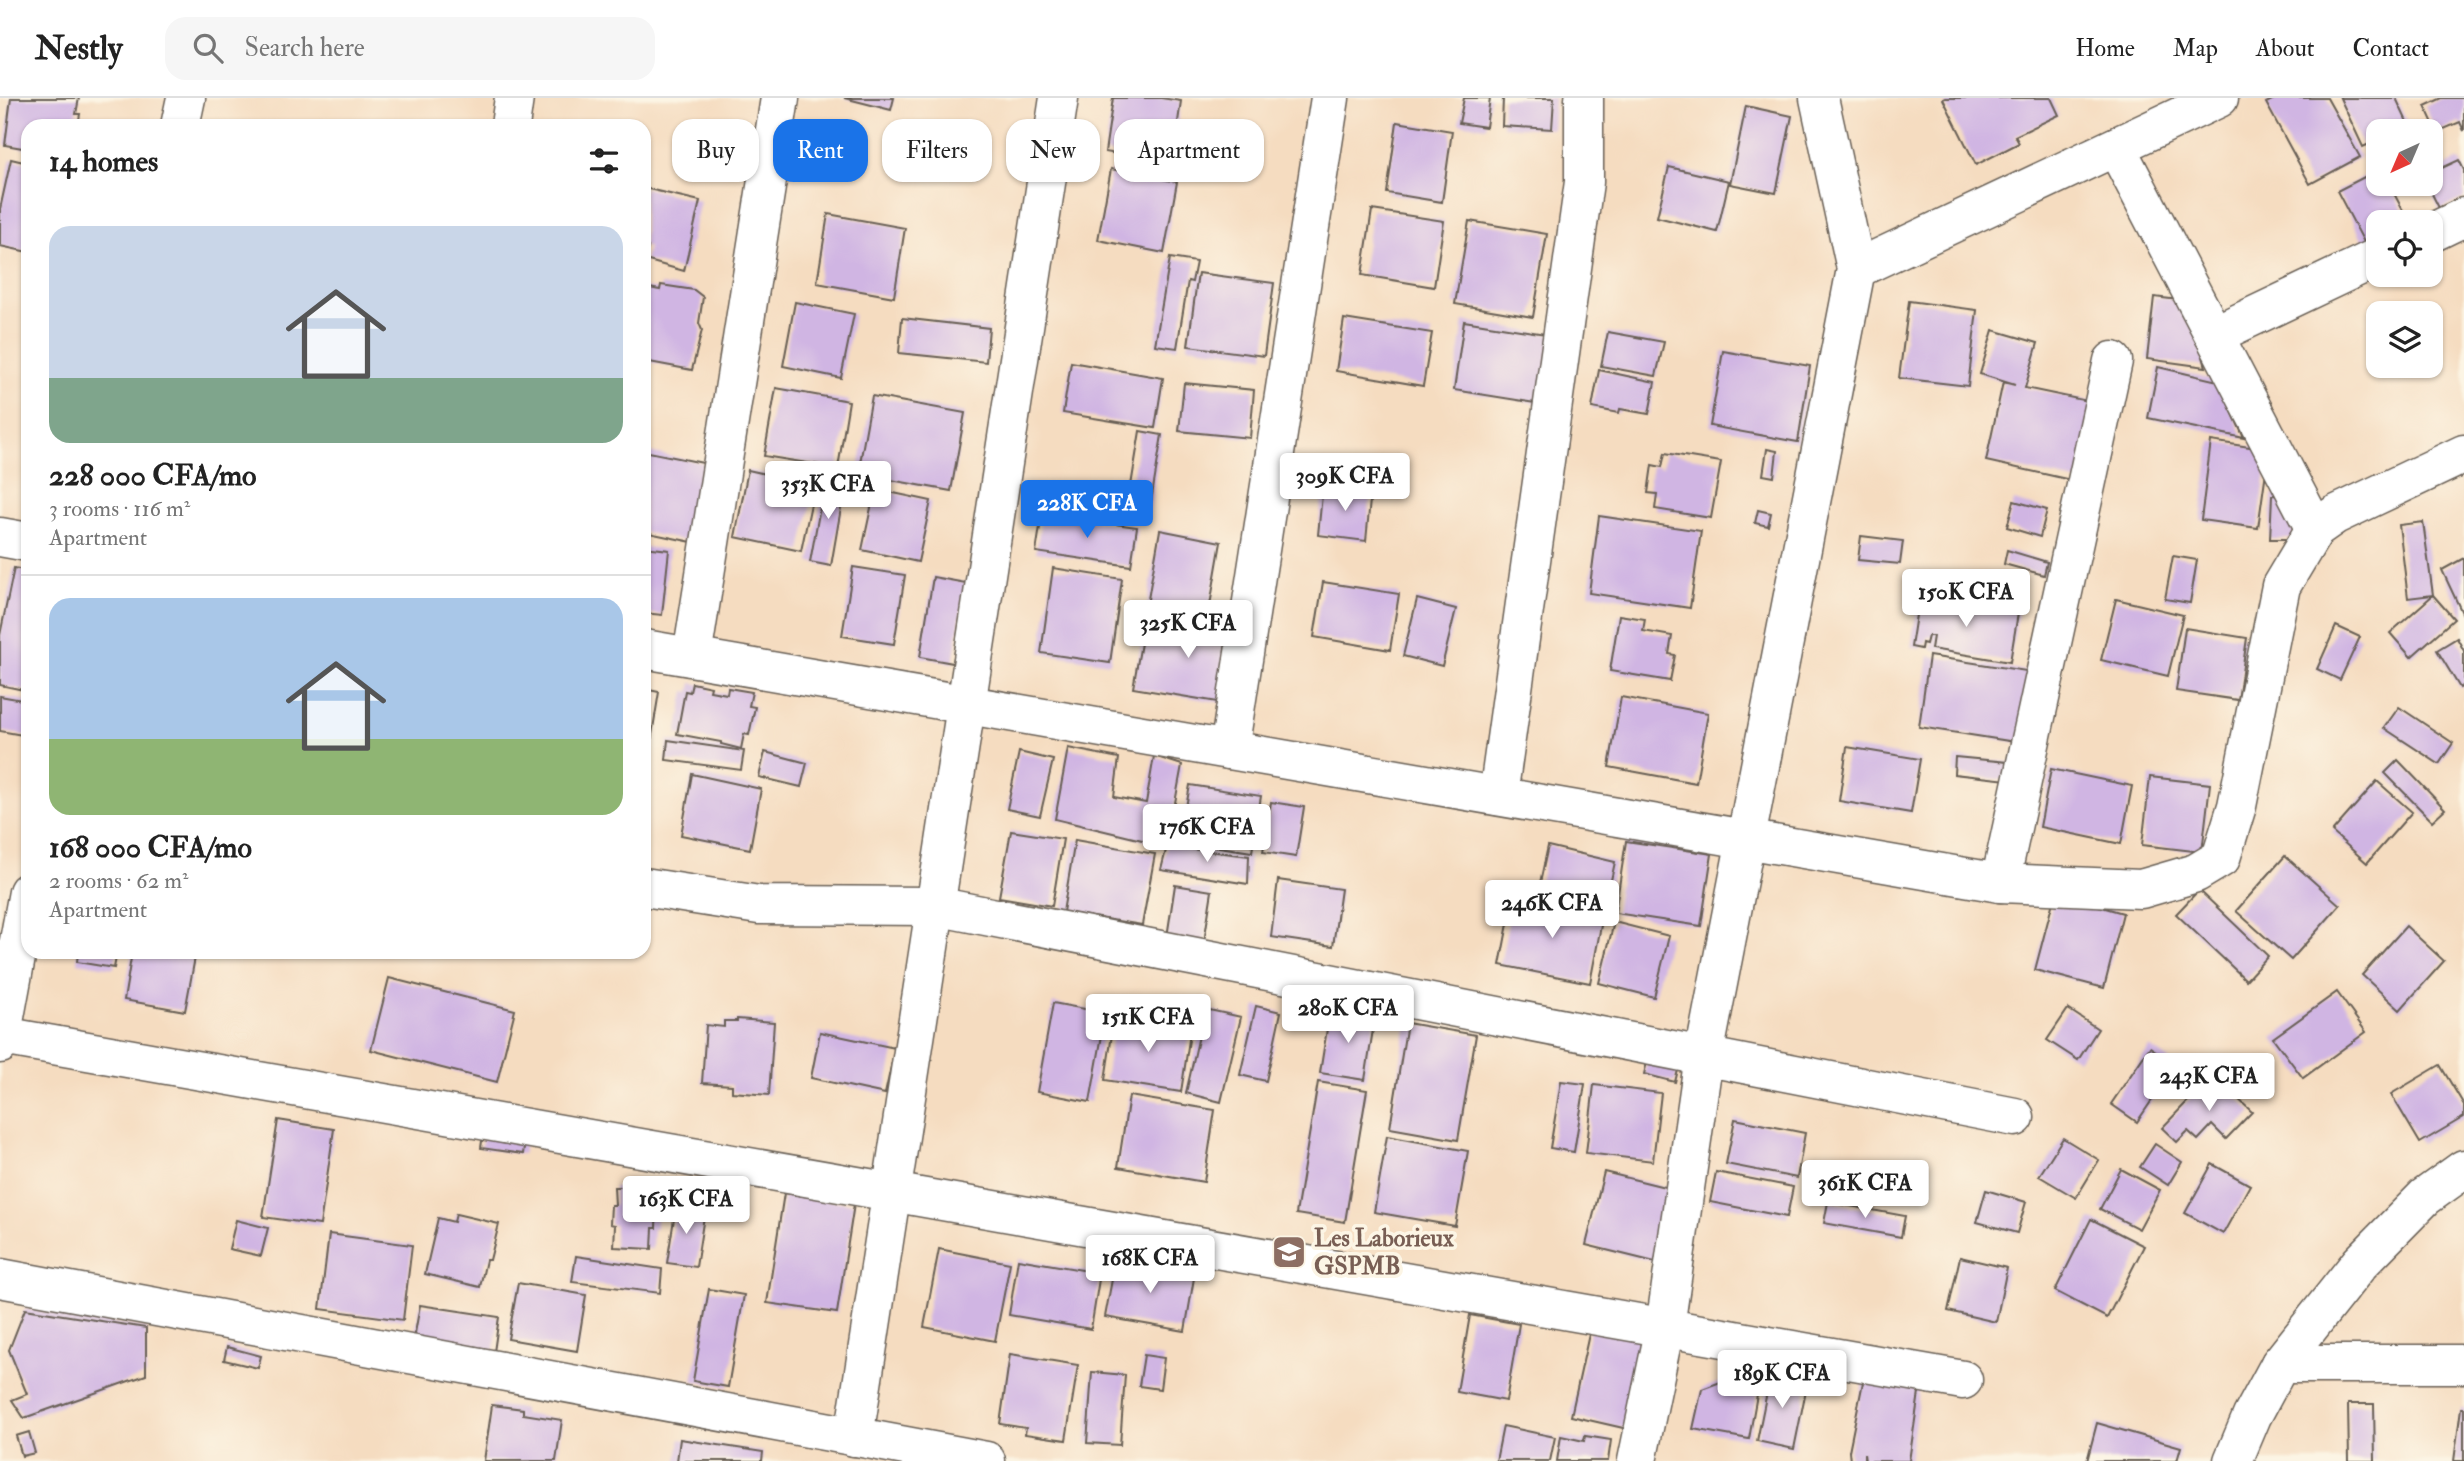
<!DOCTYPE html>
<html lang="en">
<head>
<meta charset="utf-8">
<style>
	:root { --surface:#fff; --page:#f6f6f6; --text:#222; --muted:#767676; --line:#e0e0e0; --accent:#1a73e8 }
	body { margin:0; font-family:"IM FELL Double Pica",serif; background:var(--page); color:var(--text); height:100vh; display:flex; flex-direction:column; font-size:26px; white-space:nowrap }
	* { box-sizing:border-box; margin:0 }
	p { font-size:23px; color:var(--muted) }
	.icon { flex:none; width:38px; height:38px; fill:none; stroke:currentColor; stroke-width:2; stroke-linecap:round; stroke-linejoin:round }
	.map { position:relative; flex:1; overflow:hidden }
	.side { position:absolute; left:21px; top:21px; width:630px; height:840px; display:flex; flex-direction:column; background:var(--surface); border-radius:21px; box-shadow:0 2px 5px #0004 }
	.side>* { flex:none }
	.guide { position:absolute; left:672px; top:21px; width:665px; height:63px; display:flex; gap:14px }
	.needle { width:46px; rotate:224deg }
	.fabs { position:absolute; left:2366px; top:21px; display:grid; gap:14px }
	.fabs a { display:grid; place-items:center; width:77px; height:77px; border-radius:14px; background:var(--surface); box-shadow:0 2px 5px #0004; font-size:35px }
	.price { position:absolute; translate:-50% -60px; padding:0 16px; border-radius:7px; background:#fff; color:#222; font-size:23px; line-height:46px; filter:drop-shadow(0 2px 4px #0008) }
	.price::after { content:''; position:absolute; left:50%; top:42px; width:21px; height:16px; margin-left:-10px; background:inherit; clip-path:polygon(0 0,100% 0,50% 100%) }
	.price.selected { background:var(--accent); color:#fff }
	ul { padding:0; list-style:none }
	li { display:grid; align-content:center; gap:14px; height:371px; padding:0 28px }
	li+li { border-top:2px solid var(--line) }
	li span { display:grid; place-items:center; height:217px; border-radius:21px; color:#555 }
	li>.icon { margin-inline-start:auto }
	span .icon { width:126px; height:126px; fill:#fffc; stroke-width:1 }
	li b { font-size:30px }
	h2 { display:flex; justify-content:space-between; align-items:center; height:84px; padding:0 28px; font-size:30px }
	.tag { padding:0 24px; border-radius:21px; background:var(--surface); box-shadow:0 2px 5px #0004; font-size:24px; line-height:63px }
	.tag.selected { background:var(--accent); color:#fff }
	header { display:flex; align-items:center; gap:42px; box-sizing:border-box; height:98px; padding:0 35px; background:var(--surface); border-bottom:2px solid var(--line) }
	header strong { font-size:33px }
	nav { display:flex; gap:38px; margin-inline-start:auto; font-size:24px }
	.search { width:490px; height:63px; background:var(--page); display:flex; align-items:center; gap:18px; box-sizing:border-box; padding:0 24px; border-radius:21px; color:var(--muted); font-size:26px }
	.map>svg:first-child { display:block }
	.building { fill:#d0b5e3 }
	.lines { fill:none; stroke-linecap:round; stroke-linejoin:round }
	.minor-casing { stroke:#685f55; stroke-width:41 }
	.minor { stroke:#fff; stroke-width:38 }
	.labels { text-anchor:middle; stroke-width:7; stroke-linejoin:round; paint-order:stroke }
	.education-label { font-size:24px; font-weight:bold; fill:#785e54; stroke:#fcf5e5; text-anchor:start }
</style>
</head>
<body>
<header>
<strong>Nestly</strong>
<div class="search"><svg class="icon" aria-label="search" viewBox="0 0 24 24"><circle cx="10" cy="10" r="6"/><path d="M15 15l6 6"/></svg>Search here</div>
<nav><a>Home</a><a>Map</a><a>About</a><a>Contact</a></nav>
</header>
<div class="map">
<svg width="2464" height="1363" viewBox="0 0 2464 1363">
	<rect width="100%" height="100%" fill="#fcf5e5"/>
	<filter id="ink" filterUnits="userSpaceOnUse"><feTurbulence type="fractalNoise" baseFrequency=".0143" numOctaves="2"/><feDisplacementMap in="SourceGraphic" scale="14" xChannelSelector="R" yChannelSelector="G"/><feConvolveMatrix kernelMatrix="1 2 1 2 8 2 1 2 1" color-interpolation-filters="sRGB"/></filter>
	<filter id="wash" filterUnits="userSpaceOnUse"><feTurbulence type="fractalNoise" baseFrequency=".00686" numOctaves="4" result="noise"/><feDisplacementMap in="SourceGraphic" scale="28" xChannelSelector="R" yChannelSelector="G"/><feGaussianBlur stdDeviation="1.57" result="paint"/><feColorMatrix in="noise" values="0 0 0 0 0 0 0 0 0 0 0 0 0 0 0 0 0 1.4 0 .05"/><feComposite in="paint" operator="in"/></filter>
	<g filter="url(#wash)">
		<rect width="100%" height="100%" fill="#f5dcc0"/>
		<g id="blocks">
			<!-- building -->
			<g class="building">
				<polygon points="11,0 79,0 76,16 80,16 78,28 28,28 28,51 5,47"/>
				<polygon points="844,0 894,0 891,12"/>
				<polygon points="1113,0 1161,0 1181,3 1172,65 1105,54"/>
				<polygon points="1464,0 1490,0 1486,29 1459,25"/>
				<polygon points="1503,0 1554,0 1552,31 1502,28"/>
				<polygon points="1945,0 2051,0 2059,17 2015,38 2019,45 1976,67 1943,1"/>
				<polygon points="2276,0 2327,0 2360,59 2310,86 2266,5"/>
				<polygon points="2340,0 2396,0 2409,28 2398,33 2378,33 2378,42 2363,49"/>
				<polygon points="2442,0 2464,0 2464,33 2460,24 2437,34 2425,8"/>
				<polygon points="1746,8 1792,18 1776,95 1730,86"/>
				<polygon points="1397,24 1452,33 1442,104 1387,95"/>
				<polygon points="11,61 28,65 28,154 0,148 0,111"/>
				<polygon points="2459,62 2464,72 2464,100 2440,112 2427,86 2431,86 2431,75"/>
				<polygon points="1669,69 1729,83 1717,134 1657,119"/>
				<polygon points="1111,71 1177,84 1164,155 1098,142"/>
				<polygon points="2378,72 2378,86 2389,86 2409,124 2378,124 2378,142 2366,148 2337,93"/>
				<polygon points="644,90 700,103 684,173 645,162 648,149 644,148"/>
				<polygon points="1372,112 1444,123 1434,189 1362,177"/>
				<polygon points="828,116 905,130 894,199 817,185"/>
				<polygon points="1469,123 1547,136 1533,219 1455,206"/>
				<polygon points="1170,160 1196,164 1192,184 1188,183 1177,250 1155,247"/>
				<polygon points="1198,175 1274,185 1264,258 1188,248"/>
				<polygon points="661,187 694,192 703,199 699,225 702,232 692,272 644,263 644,189 660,192"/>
				<polygon points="2154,199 2187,203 2206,269 2147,261"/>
				<polygon points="1909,203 1977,212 1968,288 1899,280"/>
				<polygon points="795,204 854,216 841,280 783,268"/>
				<polygon points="902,220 989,230 986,264 899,255"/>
				<polygon points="1344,221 1432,235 1423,288 1336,273"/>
				<polygon points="1464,223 1558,238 1548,307 1454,292"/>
				<polygon points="1993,232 2038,245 2025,290 2097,305 2080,384 1986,363 2003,284 2015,287 1980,276"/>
				<polygon points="1608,234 1664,244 1656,278 1601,268"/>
				<polygon points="1723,253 1810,268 1798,344 1710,328"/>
				<polygon points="1071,264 1163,280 1155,330 1063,315"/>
				<polygon points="2158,269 2218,283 2244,340 2148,320"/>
				<polygon points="1599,272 1655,284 1649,316 1620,311 1619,315 1592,310"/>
				<polygon points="1184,285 1254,292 1250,340 1179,333"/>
				<polygon points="776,290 849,303 838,370 764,358"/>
				<polygon points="872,298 965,315 951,393 858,376"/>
				<polygon points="1140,333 1162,337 1148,422 1126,418"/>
				<polygon points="2211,343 2269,352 2258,430 2201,422"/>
				<polygon points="1767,351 1777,353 1774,379 1763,377"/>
				<polygon points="644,353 708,366 692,444 644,434"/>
				<polygon points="1665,355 1721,364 1711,420 1655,411 1657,396 1648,395 1652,367 1662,369"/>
				<polygon points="748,372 815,387 801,453 735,439"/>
				<polygon points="826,377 846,381 831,468 810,464"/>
				<polygon points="1323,387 1371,392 1366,443 1318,437"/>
				<polygon points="875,391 931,403 918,464 862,452"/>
				<polygon points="2272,397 2294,398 2293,441 2270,441"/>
				<polygon points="2014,403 2047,412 2040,439 2007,429"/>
				<polygon points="1758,412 1771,415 1768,428 1755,425"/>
				<polygon points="1042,416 1137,429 1131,468 1036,454"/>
				<polygon points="1599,418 1701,433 1690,510 1589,495"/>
				<polygon points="2423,424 2433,497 2408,500 2399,427"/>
				<polygon points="1160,432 1221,444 1208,519 1147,507"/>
				<polygon points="1861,438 1903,443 1900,466 1858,462"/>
				<polygon points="644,449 669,452 662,517 644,515"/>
				<polygon points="2007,452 2047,464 2044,477 2004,466"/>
				<polygon points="2173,458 2197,462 2190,505 2165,501"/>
				<polygon points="2464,460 2464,519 2442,472"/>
				<polygon points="853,469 905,477 894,546 842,538"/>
				<polygon points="14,470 28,473 28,593 0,587 0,537"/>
				<polygon points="1053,470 1122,481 1110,565 1041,555"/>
				<polygon points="933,479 966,485 953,565 920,559"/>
				<polygon points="1323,484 1399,496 1390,552 1314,539"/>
				<polygon points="2433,497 2454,521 2411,559 2390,535"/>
				<polygon points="1934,500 2018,515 2010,564 1931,551 1933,538 1928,538 1926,546 1922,545 1921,551 1911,549 1918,504 1932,506"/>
				<polygon points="1417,501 1456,511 1442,568 1403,558"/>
				<polygon points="2116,501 2183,517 2168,578 2101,562"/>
				<polygon points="1146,517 1242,534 1230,606 1133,590"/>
				<polygon points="1619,517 1645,521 1643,533 1672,538 1669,556 1675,557 1670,583 1610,573"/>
				<polygon points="2336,528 2360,539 2340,582 2317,571"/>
				<polygon points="2185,530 2247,540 2238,602 2176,593"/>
				<polygon points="2457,540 2464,553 2464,587 2460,590 2437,552"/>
				<polygon points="1929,558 2033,574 2022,645 1919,629"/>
				<polygon points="692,585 711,589 710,593 727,596 728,590 752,594 749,608 755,609 749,637 744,636 741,651 721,646 721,644 677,636 685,593 690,594"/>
				<polygon points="644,591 659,594 650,649 644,648"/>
				<polygon points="0,598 28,603 28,638 0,633"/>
				<polygon points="1621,599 1708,615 1696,685 1609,669"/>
				<polygon points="2399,609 2453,645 2439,666 2384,630"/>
				<polygon points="668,642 744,653 741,672 666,662"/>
				<polygon points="1847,649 1920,661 1911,715 1839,703"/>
				<polygon points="1068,650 1119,660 1114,699 1146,705 1154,658 1182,667 1167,748 1055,721"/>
				<polygon points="765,654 807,665 801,689 759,679"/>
				<polygon points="1019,654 1053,662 1040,718 1007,711"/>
				<polygon points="1955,659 2018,665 2016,683 1954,676"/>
				<polygon points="2398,662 2445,711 2432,723 2385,675"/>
				<polygon points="2051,671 2132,688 2121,746 2040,729"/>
				<polygon points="692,676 761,691 750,751 681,737"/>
				<polygon points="2150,679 2210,686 2202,754 2142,747"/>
				<polygon points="2377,683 2412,714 2367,765 2332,734"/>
				<polygon points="1190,687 1261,698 1252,754 1180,743"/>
				<polygon points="1271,704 1304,709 1296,759 1263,754"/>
				<polygon points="1011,733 1063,741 1052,808 999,799"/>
				<polygon points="1075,742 1155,756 1142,827 1063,814"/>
				<polygon points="1626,743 1712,756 1701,828 1615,815"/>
				<polygon points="1167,748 1249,758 1248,786 1161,772"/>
				<polygon points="1548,748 1615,764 1605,810 1538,794"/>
				<polygon points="2285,758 2340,807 2291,862 2236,813"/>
				<polygon points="1278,782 1341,791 1333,848 1271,839"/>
				<polygon points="1175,787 1212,793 1204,844 1167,839"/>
				<polygon points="2199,792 2268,858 2246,882 2176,816"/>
				<polygon points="2055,796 2123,815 2104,890 2035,872"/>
				<polygon points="1513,800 1603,817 1590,885 1500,867"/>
				<polygon points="1614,824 1669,838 1654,899 1599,885"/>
				<polygon points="2406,828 2444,863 2400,912 2362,877"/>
				<polygon points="78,854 117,854 114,870 77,864"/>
				<polygon points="132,854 196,854 185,913 124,902"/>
				<polygon points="389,880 515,912 497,984 371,952"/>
				<polygon points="2337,894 2366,934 2303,980 2273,940"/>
				<polygon points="1053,905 1106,915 1090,1004 1037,994"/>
				<polygon points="1256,908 1281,914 1266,983 1240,977"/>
				<polygon points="1205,911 1241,919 1221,1004 1186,995"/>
				<polygon points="2068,911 2098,931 2078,962 2047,942"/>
				<polygon points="1330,912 1375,919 1365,982 1320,975"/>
				<polygon points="1115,917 1191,929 1181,994 1105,982"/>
				<polygon points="737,921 774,924 769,997 732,994 732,987 702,985 706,927 724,929 724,923 737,923"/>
				<polygon points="1407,925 1476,937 1458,1042 1390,1030"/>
				<polygon points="820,934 895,950 885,996 811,980"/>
				<polygon points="1651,949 1682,956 1675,984 1644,976"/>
				<polygon points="2150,949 2176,967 2137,1024 2111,1006"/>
				<polygon points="2440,967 2464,1007 2464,1019 2420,1045 2391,996"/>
				<polygon points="2213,977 2252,1014 2226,1041 2212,1027 2198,1042 2188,1033 2177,1044 2162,1030"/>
				<polygon points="1561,983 1585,986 1574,1054 1550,1050"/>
				<polygon points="1318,984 1367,992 1345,1124 1296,1116"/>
				<polygon points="1594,987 1661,995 1653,1063 1586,1055"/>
				<polygon points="1129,998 1215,1012 1204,1084 1118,1069"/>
				<polygon points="1735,1021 1805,1035 1797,1080 1726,1066"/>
				<polygon points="278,1022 334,1031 320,1127 263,1119"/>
				<polygon points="484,1029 526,1035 523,1056 481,1050"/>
				<polygon points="1387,1038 1468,1053 1455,1128 1374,1114"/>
				<polygon points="2063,1040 2099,1062 2076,1100 2039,1078"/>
				<polygon points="2155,1046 2182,1064 2168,1087 2140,1069"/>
				<polygon points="2212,1066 2250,1087 2223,1136 2185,1115"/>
				<polygon points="2121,1071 2160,1092 2139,1131 2100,1111"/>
				<polygon points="1604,1074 1677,1092 1659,1165 1586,1147"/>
				<polygon points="1716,1074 1793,1089 1787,1119 1710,1104"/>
				<polygon points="614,1089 630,1089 630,1093 654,1095 653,1101 657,1102 656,1130 653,1130 652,1151 614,1149 615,1127 610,1126 611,1107 615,1107"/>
				<polygon points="1986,1092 2026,1104 2017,1135 1977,1124"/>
				<polygon points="784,1095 854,1106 837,1215 767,1205"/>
				<polygon points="1828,1104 1905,1118 1901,1139 1824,1125"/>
				<polygon points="676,1108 705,1112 696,1169 667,1165"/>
				<polygon points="456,1116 499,1126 490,1162 486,1162 480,1189 425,1176 438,1120 454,1124"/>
				<polygon points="2091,1121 2144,1148 2107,1220 2055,1193"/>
				<polygon points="236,1122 268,1130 261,1158 229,1151"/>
				<polygon points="329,1136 412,1147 403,1222 320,1211"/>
				<polygon points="939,1151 1010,1165 995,1243 924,1229"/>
				<polygon points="576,1158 662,1171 660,1195 572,1184"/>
				<polygon points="1960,1159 2007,1170 1996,1224 1948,1213"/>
				<polygon points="1116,1160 1195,1174 1185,1233 1105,1219"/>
				<polygon points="1018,1161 1100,1175 1091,1231 1009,1217"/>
				<polygon points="518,1185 586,1197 577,1253 508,1241"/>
				<polygon points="709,1191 744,1197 728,1289 693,1283"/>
				<polygon points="420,1207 499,1219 494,1254 414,1241"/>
				<polygon points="25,1211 146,1230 146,1277 24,1320 12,1302 27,1296 9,1252"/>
				<polygon points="1470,1217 1519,1226 1506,1303 1457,1294"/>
				<polygon points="1591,1227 1652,1241 1632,1332 1571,1318"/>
				<polygon points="227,1249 261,1258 258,1270 224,1262"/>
				<polygon points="1010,1256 1078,1267 1066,1342 1025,1336 1026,1330 1000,1326"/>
				<polygon points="1144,1257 1164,1260 1160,1291 1139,1288"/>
				<polygon points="1742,1263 1762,1269 1749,1341 1693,1331 1702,1291 1726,1282"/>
				<polygon points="1092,1274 1125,1277 1120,1347 1087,1345"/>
				<polygon points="1771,1274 1808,1282 1794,1351 1757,1343"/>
				<polygon points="1864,1279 1920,1288 1909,1363 1865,1363 1864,1355 1864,1363 1850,1363 1849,1353"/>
				<polygon points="2348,1306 2374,1306 2375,1363 2349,1363"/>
				<polygon points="492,1307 523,1311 523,1316 562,1322 556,1363 484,1363"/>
				<polygon points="2461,1310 2464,1310 2464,1363 2454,1363"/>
				<polygon points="2097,1325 2181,1349 2177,1363 2087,1363"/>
				<polygon points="1503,1328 1555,1339 1550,1363 1496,1363"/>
				<polygon points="29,1334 35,1355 22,1358 16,1338"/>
				<polygon points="1561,1338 1584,1343 1585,1338 1611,1342 1608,1363 1557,1363"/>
				<polygon points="680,1341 763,1354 762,1363 677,1363"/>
			</g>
		</g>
	</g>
	<g filter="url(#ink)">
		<use href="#blocks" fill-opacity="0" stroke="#685f55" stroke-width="2"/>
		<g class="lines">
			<!-- minor casing -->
			<g class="minor-casing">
				<g id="minor">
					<polyline points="180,28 186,0"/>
					<polyline points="510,28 514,0"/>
					<polyline points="2116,49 2315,431"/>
					<polyline points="2431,135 2464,119"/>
					<polyline points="1856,171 2219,0"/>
					<polyline points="2214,237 2378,159"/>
					<polyline points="0,439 28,444"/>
					<polyline points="644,551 2000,785 2141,791 2196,775 2221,760 2237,708 2281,488 2315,431 2335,417 2464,356"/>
					<polyline points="692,559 780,0"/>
					<polyline points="1229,652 1330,0"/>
					<polyline points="1498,698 1584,84 1584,0"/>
					<polyline points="2000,785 2113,263"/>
					<polyline points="644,789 759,807 935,808 2015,1019"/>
					<polyline points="2,938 1963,1282"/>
					<polyline points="0,946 28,794"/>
					<polyline points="0,1180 986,1363"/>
					<polyline points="2280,1266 2464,1266"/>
					<polyline points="854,1339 1059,0"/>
					<polyline points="1637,1363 1665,1229 1704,958 1856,171 1819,0"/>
					<polyline points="2233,1363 2252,1318 2280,1266 2360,1165 2425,1099 2464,1071"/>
				</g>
			</g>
			<!-- minor -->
			<use href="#minor" class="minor"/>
		</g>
	</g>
	<!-- icons -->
	<defs>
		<g id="school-square" transform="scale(1.75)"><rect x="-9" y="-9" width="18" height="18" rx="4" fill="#8d6e63" stroke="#fcf5e5"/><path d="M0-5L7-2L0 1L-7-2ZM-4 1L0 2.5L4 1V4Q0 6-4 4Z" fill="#fff"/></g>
	</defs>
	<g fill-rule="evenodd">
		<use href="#school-square" x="1289" y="1154"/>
	</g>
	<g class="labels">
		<!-- education labels -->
		<g class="education-label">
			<text x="1314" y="1148">Les Laborieux<tspan x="1314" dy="28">GSPMB</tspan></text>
		</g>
	</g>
</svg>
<div class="fabs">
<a><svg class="needle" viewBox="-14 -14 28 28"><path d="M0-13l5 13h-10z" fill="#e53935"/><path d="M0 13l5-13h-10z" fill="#767676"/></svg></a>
<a><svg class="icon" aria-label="locate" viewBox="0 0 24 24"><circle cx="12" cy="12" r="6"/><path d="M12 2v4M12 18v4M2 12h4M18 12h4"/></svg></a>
<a><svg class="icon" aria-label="layers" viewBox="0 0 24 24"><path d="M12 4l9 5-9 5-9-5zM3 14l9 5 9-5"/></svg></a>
</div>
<b class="price" style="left:1345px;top:415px">309K CFA</b>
<b class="price" style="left:828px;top:423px">353K CFA</b>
<b class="price selected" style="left:1087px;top:442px">228K CFA</b>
<b class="price" style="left:1966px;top:531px">150K CFA</b>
<b class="price" style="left:1188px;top:562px">325K CFA</b>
<b class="price" style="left:1207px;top:766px">176K CFA</b>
<b class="price" style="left:1552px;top:842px">246K CFA</b>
<b class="price" style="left:1348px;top:947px">280K CFA</b>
<b class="price" style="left:1148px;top:956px">151K CFA</b>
<b class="price" style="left:2209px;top:1015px">243K CFA</b>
<b class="price" style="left:1865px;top:1122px">361K CFA</b>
<b class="price" style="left:686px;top:1138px">163K CFA</b>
<b class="price" style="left:1150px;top:1197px">168K CFA</b>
<b class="price" style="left:1782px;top:1312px">189K CFA</b>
<div class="guide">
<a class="tag">Buy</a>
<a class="tag selected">Rent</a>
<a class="tag">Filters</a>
<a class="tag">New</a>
<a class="tag">Apartment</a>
</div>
<section class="side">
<h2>14 homes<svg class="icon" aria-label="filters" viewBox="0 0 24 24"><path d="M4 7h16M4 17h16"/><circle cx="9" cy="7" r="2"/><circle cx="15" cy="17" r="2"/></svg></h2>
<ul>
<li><span style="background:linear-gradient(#c9d6e8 70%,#7fa58c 0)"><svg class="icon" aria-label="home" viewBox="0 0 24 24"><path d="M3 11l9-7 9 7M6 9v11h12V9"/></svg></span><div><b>228 000 CFA/mo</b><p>3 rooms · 116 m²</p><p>Apartment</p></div></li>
<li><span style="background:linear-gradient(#a9c7e8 65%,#8fb573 0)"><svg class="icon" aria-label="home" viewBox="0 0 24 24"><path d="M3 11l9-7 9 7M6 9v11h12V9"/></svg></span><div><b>168 000 CFA/mo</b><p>2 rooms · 62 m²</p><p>Apartment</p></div></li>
</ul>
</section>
</div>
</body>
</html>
